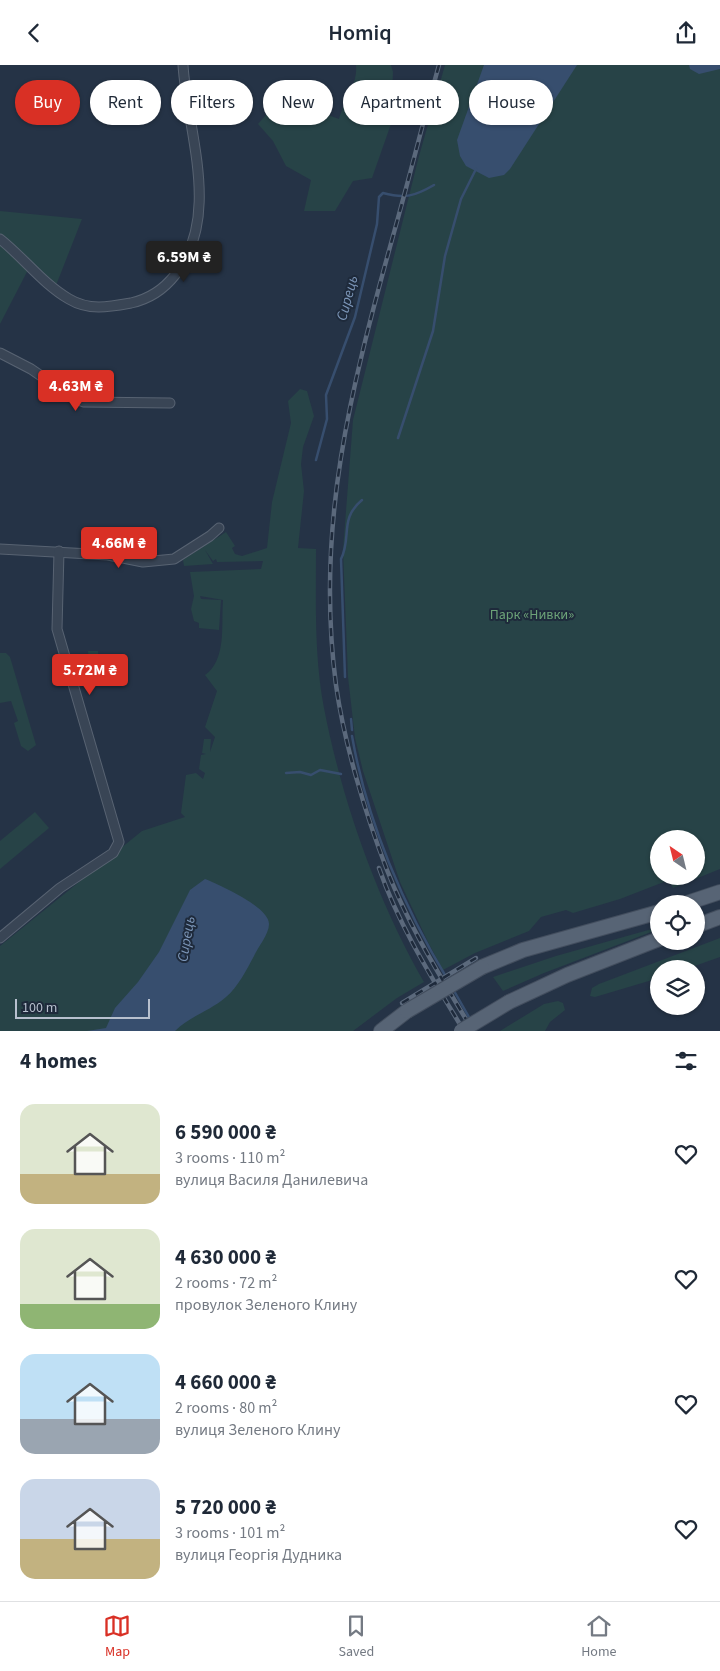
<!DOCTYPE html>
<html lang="en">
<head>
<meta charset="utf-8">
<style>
	:root { --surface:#fff; --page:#f6f6f7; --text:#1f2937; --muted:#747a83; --line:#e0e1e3; --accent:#d93025 }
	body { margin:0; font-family:"Source Sans 3",sans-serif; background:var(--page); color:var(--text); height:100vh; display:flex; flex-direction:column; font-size:19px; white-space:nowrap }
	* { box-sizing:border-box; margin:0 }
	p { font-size:16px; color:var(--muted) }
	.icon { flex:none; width:28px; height:28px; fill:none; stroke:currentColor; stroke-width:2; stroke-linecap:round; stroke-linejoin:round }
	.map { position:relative; height:966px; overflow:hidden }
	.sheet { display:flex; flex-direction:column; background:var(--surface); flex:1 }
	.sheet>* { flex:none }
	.guide { position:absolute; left:15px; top:15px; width:690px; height:45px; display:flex; gap:10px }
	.needle { width:32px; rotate:325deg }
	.buttons { position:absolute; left:650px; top:765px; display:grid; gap:10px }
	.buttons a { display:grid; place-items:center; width:55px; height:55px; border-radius:50%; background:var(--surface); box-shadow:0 1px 4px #0004; font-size:25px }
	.scale { position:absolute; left:15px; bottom:12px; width:135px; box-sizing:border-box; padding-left:5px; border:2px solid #b7c0ce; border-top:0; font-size:14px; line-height:18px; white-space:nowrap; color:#b7c0ce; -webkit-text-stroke:4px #1e2a3b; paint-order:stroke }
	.price { position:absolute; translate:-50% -42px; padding:0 11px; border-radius:5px; background:var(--accent); color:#fff; font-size:16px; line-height:32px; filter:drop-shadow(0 1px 2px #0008) }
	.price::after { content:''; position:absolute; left:50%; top:30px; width:15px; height:11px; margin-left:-8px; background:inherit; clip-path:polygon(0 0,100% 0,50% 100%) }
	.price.selected { background:#222; color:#fff }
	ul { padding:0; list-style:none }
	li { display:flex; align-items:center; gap:15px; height:125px; padding:0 20px }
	li span { display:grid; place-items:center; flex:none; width:140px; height:100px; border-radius:15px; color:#555 }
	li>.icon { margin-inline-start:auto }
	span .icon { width:60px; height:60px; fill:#fffc; stroke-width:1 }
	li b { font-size:21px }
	h2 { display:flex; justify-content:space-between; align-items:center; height:60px; padding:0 20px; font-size:21px }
	.chip { padding:0 18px; border-radius:22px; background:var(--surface); box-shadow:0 1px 4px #0004; font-size:18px; line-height:45px }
	.chip.selected { background:var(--accent); color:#fff }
	header { display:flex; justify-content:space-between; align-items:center; height:65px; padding:0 20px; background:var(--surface); font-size:22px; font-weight:600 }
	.tab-bar { display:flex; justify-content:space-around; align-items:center; height:70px; border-top:1px solid var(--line); background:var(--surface); font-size:14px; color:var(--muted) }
	.tab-bar a { display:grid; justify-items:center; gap:2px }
	.tab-bar .selected { color:var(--accent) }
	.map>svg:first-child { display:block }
	.green { fill:#274347; fill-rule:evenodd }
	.water { fill:#374e6e }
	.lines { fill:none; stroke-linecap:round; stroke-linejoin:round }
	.stream { stroke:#374e6e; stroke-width:2.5 }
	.street-casing { stroke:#586372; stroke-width:11 }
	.primary-casing { stroke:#434e5e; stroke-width:16 }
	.street { stroke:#394555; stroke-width:9 }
	.primary { stroke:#576475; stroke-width:14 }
	.rail-casing { stroke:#5b697c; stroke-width:4.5 }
	.rail { stroke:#1e2a3b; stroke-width:2.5; stroke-dasharray:8; stroke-linecap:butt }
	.primary-bridge-casing { stroke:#434e5e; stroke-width:16; stroke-linecap:butt }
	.primary-bridge { stroke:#576475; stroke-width:14 }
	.labels { text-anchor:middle; stroke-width:4; stroke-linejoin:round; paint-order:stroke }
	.park-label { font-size:14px; fill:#6ca278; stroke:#1e2a3b }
	.water-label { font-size:15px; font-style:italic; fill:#7c96b8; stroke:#1e2a3b }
</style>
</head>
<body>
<header><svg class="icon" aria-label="back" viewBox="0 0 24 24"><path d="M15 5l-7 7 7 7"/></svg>Homiq<svg class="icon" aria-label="share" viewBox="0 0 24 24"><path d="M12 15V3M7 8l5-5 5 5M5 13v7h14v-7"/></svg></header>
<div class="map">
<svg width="720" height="966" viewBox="0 0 720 966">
	<rect width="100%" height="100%" fill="#253346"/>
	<!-- green -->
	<g class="green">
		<path d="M356,0H391L393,7L391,59L372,113L353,116L335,146H304L311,115L286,101L273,76L258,59L281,33L339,54C344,36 358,19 356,0Z"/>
		<path d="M445,0H720V804L673,823L669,815L620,834L573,848L566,845L541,852L529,866L475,888L443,905L428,877L400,817L363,706L355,673L348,612L343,485L353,355L419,91ZM659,774H696V811H659Z"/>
		<polygon points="0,146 82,154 55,223 30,201 0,259"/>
		<path d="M300,324L307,326L314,351L303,382L301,399L304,426L298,483L316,484C316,537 314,591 324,643C342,736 377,835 424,917L397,933L353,966H0V881L142,766L185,752L181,748L186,710L196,708L203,714L205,708L199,704L201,690L206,689L202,688L204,674H211L210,687L215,672L205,662L217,626L205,610C227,595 221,559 223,535L200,531L201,534L221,535L219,565L199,563V558L194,556L191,544L194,531L190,507L261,504L263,496L217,497L216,494L213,496L205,485L213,499L184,501L183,495L226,467L235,481L232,483L235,489L242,491L267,483L272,437L291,358L288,336Z"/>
		<polygon points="88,586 98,586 98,600 89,601"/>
		<polygon points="0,588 6,588 10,592 36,680 28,686 21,681 14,658 18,656 11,636 0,638"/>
		<polygon points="35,747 49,763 0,804 0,776"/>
		<polygon points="659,862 659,864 544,908 503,926 493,912 556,891"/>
		<polygon points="720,873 720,892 686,904 659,904 659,913 595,932 590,931 592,923 599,919"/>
		<polygon points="558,936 563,938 565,945 550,957 545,966 500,966 544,939"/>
	</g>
	<!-- water -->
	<g class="water">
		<polygon points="484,0 577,0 510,104 504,110 489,113 466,101 460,91 457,75"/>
		<polygon points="689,0 720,0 720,4 699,9 690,4"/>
		<path d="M205,814C220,820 269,842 269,859C269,869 258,882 254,891C247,904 238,922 226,932C210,946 190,951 175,966H87L106,963L115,943L138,917L159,887L190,825Z"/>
	</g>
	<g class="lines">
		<!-- stream -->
		<g class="stream">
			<polyline points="398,373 433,266 445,191 461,134 476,104"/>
			<path d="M316,395L327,354L326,330L355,252L377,159L379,132L383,128C405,134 415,131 434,120"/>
			<path d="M345,612L341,494C352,472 339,454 362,435"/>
			<polyline points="351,654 352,665"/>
			<path d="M352,671C367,757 404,843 449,917"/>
			<polyline points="286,708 300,707 311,710 320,705 341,709"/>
			<polyline points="453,924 470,954"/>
		</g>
		<!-- street casing -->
		<g class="street-casing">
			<g id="street">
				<path d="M0,174C24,193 43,219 69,234C89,246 109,242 131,238C149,234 164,224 175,210C222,150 187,67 183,0"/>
				<polyline points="0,288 31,304 73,333 84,337 170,338"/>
				<polyline points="0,484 108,490 143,497 174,494 210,471 219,463"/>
				<polyline points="0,873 60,823 113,788 119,777 57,564 59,486"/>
			</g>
		</g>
		<!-- primary casing -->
		<g class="primary-casing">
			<g id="primary">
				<polyline points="684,839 720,827"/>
				<polyline points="696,861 720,852"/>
				<polyline points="482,902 523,885 659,847"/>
				<polyline points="509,937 567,910 659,874"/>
				<polyline points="381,966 407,946"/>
			</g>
		</g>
		<!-- street -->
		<use href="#street" class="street"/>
		<!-- primary -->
		<use href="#primary" class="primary"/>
		<!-- rail casing -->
		<g class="rail-casing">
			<g id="rail">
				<path d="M439,0C423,57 409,114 393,171C351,323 315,461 336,620C344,678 366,751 387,805C409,862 442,914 473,966"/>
				<path d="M379,803C399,861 432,913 464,966"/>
				<polyline points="402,938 476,893"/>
			</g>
		</g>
		<!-- rail -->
		<use href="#rail" class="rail"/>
		<!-- primary-bridge casing -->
		<g class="primary-bridge-casing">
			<g id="primary-bridge">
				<polyline points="407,946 482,902"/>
				<polyline points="461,966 509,937"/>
			</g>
		</g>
		<!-- primary-bridge -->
		<use href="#primary-bridge" class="primary-bridge"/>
	</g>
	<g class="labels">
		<!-- park labels -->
		<g class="park-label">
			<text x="532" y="554">Парк «Нивки»</text>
		</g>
		<!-- water labels -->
		<g class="water-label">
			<text transform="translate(347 233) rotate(-75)" y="5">Сирець</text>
			<text transform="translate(186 874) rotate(-80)" y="5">Сирець</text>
		</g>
	</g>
</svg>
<div class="buttons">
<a><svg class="needle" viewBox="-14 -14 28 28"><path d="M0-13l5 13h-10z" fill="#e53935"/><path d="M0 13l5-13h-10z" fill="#747a83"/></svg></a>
<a><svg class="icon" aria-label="locate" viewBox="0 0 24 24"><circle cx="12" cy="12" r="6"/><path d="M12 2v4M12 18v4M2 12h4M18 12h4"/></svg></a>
<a><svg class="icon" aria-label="layers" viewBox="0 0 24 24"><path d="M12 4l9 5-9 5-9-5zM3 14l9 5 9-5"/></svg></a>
</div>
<div class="scale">100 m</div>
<b class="price selected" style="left:184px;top:218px">6.59M ₴</b>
<b class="price" style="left:76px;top:347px">4.63M ₴</b>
<b class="price" style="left:119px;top:504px">4.66M ₴</b>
<b class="price" style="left:90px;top:631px">5.72M ₴</b>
<div class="guide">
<a class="chip selected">Buy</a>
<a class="chip">Rent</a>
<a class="chip">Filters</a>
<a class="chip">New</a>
<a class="chip">Apartment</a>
<a class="chip">House</a>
</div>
</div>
<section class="sheet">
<h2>4 homes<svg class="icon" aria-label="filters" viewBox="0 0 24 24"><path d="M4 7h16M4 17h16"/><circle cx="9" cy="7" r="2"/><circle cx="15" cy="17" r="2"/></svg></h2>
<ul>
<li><span style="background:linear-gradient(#dfe7d0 70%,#c2b280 0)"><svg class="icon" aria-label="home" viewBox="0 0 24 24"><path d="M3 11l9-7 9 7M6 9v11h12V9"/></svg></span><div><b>6 590 000 ₴</b><p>3 rooms · 110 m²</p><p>вулиця Василя Данилевича</p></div><svg class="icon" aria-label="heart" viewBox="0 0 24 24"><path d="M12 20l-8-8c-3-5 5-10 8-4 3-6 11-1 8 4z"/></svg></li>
<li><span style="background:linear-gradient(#dfe7d0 75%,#8fb573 0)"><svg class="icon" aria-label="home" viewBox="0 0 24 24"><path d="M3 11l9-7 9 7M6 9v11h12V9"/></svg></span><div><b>4 630 000 ₴</b><p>2 rooms · 72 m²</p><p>провулок Зеленого Клину</p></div><svg class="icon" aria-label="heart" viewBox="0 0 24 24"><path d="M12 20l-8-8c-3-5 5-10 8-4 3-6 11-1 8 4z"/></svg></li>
<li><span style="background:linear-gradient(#bfe0f5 65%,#9aa5b1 0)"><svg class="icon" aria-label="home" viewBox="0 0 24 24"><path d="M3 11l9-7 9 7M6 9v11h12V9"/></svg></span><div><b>4 660 000 ₴</b><p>2 rooms · 80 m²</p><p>вулиця Зеленого Клину</p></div><svg class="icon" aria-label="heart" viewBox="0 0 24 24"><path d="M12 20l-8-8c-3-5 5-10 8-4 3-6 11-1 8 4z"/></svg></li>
<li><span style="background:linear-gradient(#c9d6e8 60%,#c2b280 0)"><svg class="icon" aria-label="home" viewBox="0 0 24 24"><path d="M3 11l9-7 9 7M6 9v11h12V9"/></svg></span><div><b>5 720 000 ₴</b><p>3 rooms · 101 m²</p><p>вулиця Георгія Дудника</p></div><svg class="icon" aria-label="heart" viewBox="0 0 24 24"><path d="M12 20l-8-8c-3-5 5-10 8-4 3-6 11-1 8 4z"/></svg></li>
</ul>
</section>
<nav class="tab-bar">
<a class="selected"><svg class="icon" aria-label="map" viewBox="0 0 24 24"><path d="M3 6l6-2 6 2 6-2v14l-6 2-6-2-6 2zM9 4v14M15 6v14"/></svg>Map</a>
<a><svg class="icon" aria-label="saved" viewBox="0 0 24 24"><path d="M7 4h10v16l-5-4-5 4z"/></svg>Saved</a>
<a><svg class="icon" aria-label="home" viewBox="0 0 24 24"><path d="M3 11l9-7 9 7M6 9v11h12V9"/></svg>Home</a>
</nav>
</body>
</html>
